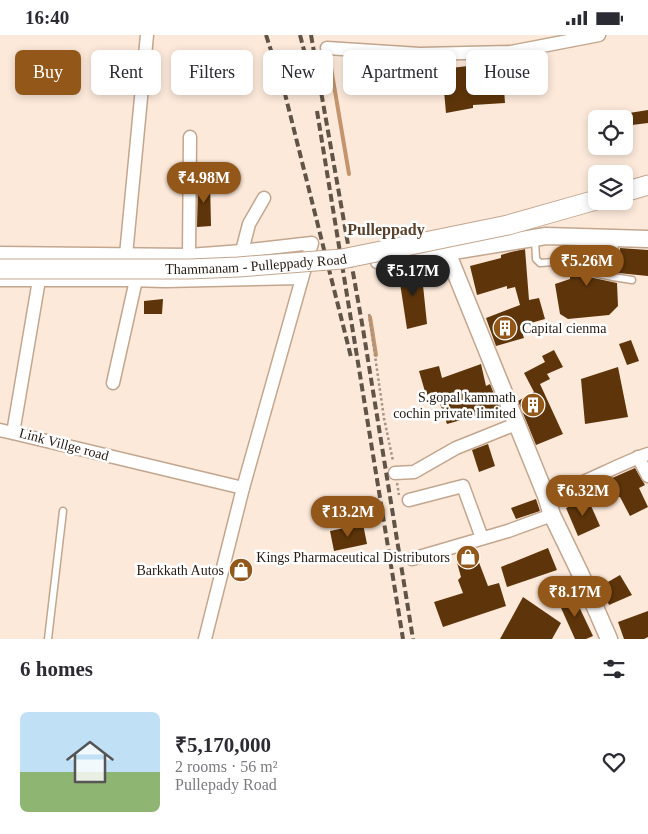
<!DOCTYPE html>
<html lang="en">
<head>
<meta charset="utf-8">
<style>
	:root { --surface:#fff; --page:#f2f2f3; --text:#2b2b33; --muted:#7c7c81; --line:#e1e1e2; --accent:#94571a }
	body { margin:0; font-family:"Times New Roman",serif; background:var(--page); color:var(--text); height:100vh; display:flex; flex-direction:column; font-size:19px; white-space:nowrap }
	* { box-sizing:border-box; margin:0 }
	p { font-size:16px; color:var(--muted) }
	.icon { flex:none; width:28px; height:28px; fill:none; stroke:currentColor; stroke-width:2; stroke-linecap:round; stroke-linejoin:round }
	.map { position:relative; height:604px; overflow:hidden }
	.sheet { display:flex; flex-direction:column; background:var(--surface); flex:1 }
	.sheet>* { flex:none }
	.hud { position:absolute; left:15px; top:15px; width:619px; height:45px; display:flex; gap:10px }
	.tools { position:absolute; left:588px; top:75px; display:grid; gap:10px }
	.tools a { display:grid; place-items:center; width:45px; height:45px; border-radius:8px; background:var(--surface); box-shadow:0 2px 8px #0003; font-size:25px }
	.price { position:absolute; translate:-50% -42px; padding:0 11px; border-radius:18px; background:var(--accent); color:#fff; font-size:16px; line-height:32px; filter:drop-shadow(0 1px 2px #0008) }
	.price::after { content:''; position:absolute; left:50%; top:30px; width:15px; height:11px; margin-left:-8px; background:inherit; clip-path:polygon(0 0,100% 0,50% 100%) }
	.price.selected { background:#222; color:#fff }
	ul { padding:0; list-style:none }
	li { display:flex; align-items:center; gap:15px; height:125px; padding:0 20px }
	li+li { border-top:1px solid var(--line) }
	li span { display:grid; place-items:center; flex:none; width:140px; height:100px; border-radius:8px; color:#555 }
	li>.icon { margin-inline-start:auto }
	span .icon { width:60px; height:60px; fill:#fffc; stroke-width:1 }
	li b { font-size:21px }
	h2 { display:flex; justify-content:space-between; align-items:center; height:60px; padding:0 20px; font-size:21px }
	.pill { padding:0 18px; border-radius:8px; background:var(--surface); box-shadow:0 2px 8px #0003; font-size:18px; line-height:45px }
	.pill.selected { background:var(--accent); color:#fff }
	.status { display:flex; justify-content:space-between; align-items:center; height:35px; padding:0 25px; background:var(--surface); direction:ltr }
	.status svg { height:14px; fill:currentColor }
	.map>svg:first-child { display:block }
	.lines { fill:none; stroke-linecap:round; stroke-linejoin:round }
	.stream { stroke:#c4946c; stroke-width:4 }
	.building { fill:#5e350a }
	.service-casing { stroke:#c3a68e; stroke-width:9 }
	.minor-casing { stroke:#c3a68e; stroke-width:15 }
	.tertiary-casing { stroke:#c3a68e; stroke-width:19 }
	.secondary-casing { stroke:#c3a68e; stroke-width:21 }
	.path { stroke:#a49487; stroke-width:2.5; stroke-dasharray:2.5 2.5; stroke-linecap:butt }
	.service { stroke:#fff; stroke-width:6 }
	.minor { stroke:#fff; stroke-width:12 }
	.tertiary { stroke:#fff; stroke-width:16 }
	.secondary { stroke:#fff; stroke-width:19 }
	.rail { stroke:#605348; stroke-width:4; stroke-dasharray:8 4; stroke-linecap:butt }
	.secondary-bridge-casing { stroke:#c3a68e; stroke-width:21; stroke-linecap:butt }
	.secondary-bridge { stroke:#fff; stroke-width:19 }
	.labels { text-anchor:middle; stroke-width:5; stroke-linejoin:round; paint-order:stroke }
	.street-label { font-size:14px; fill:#261b12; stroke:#fff }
	.poi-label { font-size:14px; fill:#261b12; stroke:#fff; text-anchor:end }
	.quarter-label { font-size:16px; font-weight:bold; fill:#5c422d; stroke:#fff }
</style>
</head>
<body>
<div class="status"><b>16:40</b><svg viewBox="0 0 49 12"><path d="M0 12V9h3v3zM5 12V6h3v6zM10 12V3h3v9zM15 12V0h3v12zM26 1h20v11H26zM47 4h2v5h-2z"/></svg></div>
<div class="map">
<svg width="648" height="604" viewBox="0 0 648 604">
	<rect width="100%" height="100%" fill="#fce9da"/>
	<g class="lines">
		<!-- stream -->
		<g class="stream">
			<polyline points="329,21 349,139"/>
			<polyline points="370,282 376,320"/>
		</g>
	</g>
	<!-- building -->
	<g class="building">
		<polygon points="502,26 505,68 473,70 473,73 446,78 442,34 468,31 468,33"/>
		<polygon points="648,75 648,88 632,90 629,78"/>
		<polygon points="198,146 210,146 211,191 197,192"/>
		<polygon points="571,212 610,213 608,236 577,229 573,230 571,233 575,239 617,248 618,271 609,280 568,284 560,279 555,249 570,244"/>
		<polygon points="620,213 648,215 648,241 618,238"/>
		<polygon points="525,214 529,265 539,263 545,284 520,291 524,303 496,311 486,283 520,270 515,252 507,254 507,251 477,260 470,231 501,223 501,220 511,217"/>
		<polygon points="421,231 427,289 407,294 398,235"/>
		<polygon points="163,264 162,279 144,279 144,266"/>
		<polygon points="631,305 639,326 627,330 619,309"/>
		<polygon points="554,315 563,332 547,339 550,344 540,349 563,399 536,410 518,366 534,357 524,338 545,327 542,321"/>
		<polygon points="481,329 486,351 490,349 500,374 447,389 436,357 426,360 419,336 439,331 442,343"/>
		<polygon points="618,332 628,382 585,389 581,344"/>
		<polygon points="488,409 495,431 479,437 472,415"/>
		<polygon points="635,433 645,450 639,453 648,472 630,481 620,462 618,462 610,444"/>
		<polygon points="536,464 540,476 516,484 511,473"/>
		<polygon points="588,464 600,491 578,501 566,473"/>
		<polygon points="363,489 367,509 334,516 330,496"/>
		<polygon points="548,513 557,535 507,552 501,532"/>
		<polygon points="475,517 488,551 499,548 506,571 443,592 434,567 463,558 458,545 461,542 456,524"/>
		<polygon points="620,540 632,560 609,570 601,551"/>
		<polygon points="573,559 593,601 586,604 575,604 557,564"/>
		<polygon points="523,562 561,588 552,604 500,604"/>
		<polygon points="648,576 648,602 644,604 624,604 618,587"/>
	</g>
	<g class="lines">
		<!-- service casing -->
		<g class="service-casing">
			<g id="service">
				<polyline points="535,204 536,224 540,228 554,227"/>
				<polyline points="615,204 613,242 632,245"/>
				<polyline points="576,234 613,242"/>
				<polyline points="548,555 580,541"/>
				<polyline points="48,604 63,476"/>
			</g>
		</g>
		<!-- minor casing -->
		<g class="minor-casing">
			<g id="minor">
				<polyline points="327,13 420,19 511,17 599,0"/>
				<polyline points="242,216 249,189 264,163"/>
				<polyline points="0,218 189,220 242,216 312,208 243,453 205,604"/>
				<polyline points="126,220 147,0"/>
				<polyline points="189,220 190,102"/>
				<polyline points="377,227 447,217"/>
				<polyline points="0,245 39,245 13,398 243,453"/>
				<polyline points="39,245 128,245 165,246 302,243"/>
				<polyline points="113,348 136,245"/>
				<polyline points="0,395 13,398"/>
				<polyline points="638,422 648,441"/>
				<polyline points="395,438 414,437 456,413 511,391 519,393"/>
				<path d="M546,461C582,451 613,431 648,419"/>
				<polyline points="409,465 463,451 482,503"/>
				<polyline points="412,524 508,496 552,480"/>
			</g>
		</g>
		<!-- tertiary casing -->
		<g class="tertiary-casing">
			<polyline id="tertiary" points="609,604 581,540 552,480 546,461 447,217 546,201 648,204"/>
		</g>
		<!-- secondary casing -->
		<g class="secondary-casing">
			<polyline id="secondary" points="624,157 648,150"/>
		</g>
		<!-- path -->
		<g class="path">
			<polyline points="369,279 384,383 393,426"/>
			<polyline points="397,448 399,460"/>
		</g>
		<!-- service -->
		<use href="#service" class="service"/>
		<!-- minor -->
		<use href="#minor" class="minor"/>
		<!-- tertiary -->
		<use href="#tertiary" class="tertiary"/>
		<!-- secondary -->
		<use href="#secondary" class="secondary"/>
		<!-- rail -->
		<g class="rail">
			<polyline points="266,0 285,59 351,322"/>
			<polyline points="300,0 311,42"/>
			<polyline points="311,0 363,294 413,604"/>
			<polyline points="317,76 403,604"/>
		</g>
		<!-- secondary-bridge casing -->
		<g class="secondary-bridge-casing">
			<g id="secondary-bridge">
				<path id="s1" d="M0,234H189L238,232L342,224L508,190L596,165"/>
			</g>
		</g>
		<!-- secondary-bridge -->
		<use href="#secondary-bridge" class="secondary-bridge"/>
	</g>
	<!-- icons -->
	<defs>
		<g id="building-disc" transform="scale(1.25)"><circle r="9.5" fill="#94571a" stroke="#fff"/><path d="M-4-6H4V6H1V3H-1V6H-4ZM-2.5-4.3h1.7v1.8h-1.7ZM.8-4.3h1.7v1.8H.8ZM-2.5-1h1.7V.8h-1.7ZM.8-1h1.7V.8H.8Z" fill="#fff"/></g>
		<g id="shop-disc" transform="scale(1.25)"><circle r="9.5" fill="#94571a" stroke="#fff"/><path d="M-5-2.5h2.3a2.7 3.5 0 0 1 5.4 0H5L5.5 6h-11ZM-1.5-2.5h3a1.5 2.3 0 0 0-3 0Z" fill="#fff"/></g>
	</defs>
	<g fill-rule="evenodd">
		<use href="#building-disc" x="505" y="293"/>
		<use href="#building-disc" x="533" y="370"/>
		<use href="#shop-disc" x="468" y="522"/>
		<use href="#shop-disc" x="241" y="535"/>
	</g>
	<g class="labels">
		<!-- street labels -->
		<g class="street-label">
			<text dy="5" stroke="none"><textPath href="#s1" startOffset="256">Thammanam - Pulleppady Road</textPath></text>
			<text transform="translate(64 409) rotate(15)" y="5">Link Villge road</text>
		</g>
		<!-- poi labels -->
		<g class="poi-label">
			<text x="522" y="298" text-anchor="start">Capital cienma</text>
			<text x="516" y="367">S.gopal kammath<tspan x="516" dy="16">cochin private limited</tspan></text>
			<text x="450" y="527">Kings Pharmaceutical Distributors</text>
			<text x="224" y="540">Barkkath Autos</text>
		</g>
		<!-- quarter labels -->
		<g class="quarter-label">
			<text x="386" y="200">Pulleppady</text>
		</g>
	</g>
</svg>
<div class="tools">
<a><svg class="icon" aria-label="locate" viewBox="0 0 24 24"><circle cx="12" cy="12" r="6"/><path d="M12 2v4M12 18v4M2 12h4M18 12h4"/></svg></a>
<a><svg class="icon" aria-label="layers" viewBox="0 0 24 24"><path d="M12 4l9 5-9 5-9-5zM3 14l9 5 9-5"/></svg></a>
</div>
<b class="price" style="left:204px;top:169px">₹4.98M</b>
<b class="price" style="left:587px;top:252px">₹5.26M</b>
<b class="price selected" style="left:413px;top:262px">₹5.17M</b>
<b class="price" style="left:583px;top:482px">₹6.32M</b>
<b class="price" style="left:348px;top:503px">₹13.2M</b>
<b class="price" style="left:575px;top:583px">₹8.17M</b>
<div class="hud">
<a class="pill selected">Buy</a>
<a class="pill">Rent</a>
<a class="pill">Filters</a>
<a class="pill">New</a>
<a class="pill">Apartment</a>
<a class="pill">House</a>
</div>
</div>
<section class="sheet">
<h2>6 homes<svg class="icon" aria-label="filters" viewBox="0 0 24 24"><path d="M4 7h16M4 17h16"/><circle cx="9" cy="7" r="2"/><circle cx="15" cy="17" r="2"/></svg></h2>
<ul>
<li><span style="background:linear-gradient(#bfe0f5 60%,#8fb573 0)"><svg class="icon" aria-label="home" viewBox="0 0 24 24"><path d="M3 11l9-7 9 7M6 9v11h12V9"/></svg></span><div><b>₹5,170,000</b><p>2 rooms · 56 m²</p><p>Pullepady Road</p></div><svg class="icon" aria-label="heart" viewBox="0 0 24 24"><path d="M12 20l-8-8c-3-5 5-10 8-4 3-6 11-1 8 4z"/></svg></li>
</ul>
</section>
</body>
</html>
